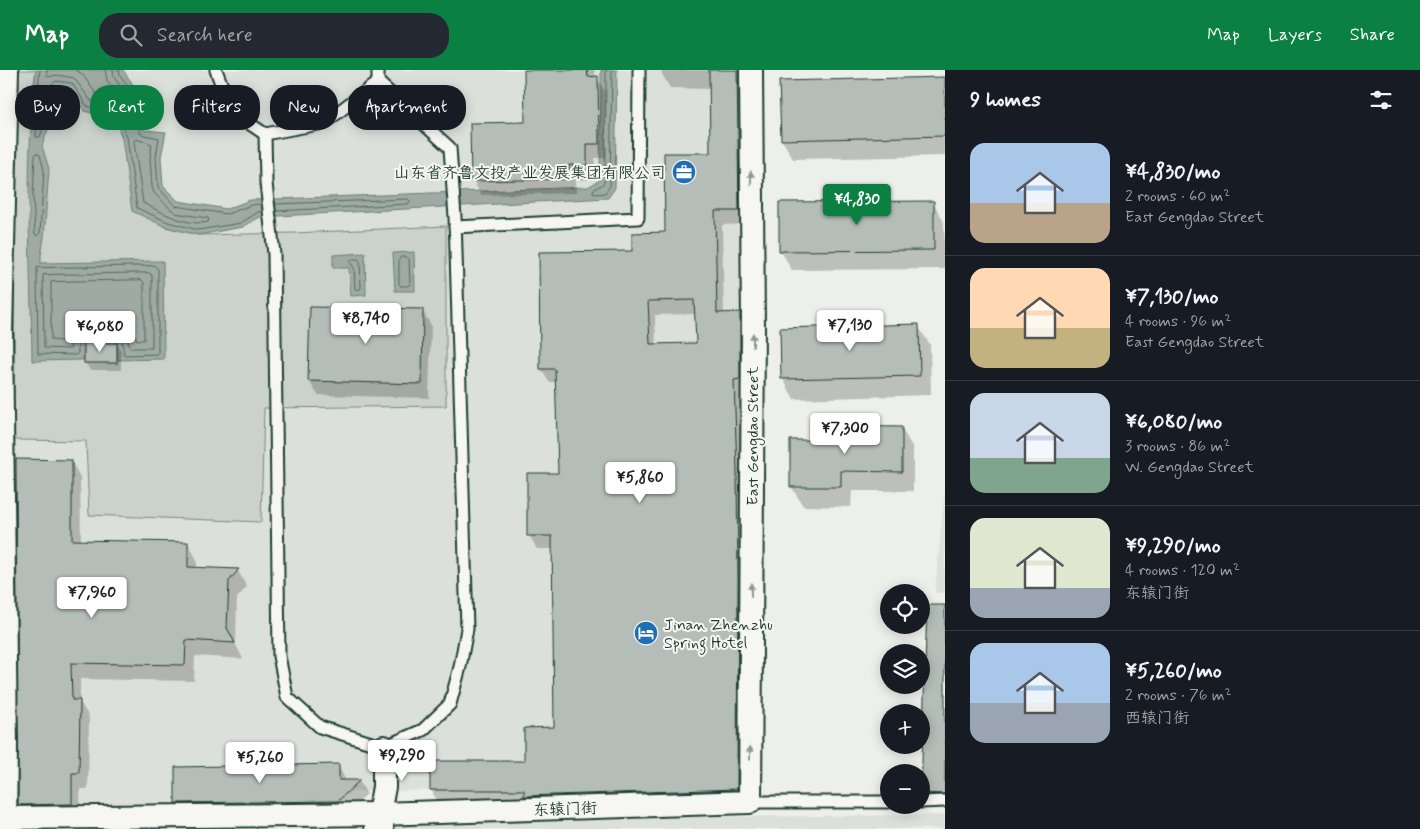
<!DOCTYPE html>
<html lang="en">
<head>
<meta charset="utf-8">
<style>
	:root { --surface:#171b24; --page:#242831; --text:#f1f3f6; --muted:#9ea1a6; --line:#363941; --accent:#0b8043 }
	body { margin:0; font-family:Mynerve,"LXGW WenKai TC",sans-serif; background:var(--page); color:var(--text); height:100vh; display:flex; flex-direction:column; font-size:19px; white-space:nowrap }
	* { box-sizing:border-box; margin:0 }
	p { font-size:16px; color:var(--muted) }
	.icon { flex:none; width:28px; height:28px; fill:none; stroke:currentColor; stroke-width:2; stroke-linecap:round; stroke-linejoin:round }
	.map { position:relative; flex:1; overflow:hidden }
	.sheet { display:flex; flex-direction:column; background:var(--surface); width:475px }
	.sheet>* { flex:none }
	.banner { position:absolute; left:15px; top:15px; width:475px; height:45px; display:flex; gap:10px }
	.fabs { position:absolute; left:880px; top:514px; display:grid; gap:10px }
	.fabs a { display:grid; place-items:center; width:50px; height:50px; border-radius:50%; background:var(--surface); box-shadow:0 2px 12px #0003; font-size:25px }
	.price { position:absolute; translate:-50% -42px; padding:0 11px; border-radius:5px; background:#fff; color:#222; font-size:16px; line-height:32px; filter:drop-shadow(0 1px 2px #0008) }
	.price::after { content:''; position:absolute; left:50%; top:30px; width:15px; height:11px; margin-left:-8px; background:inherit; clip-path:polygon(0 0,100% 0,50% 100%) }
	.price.current { background:var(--accent); color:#fff }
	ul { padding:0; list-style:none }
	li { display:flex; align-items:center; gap:15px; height:125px; padding:0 25px }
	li+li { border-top:1px solid var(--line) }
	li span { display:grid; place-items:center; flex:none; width:140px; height:100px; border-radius:15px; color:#555 }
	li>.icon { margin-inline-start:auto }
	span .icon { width:60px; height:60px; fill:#fffc; stroke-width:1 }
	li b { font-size:21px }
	h2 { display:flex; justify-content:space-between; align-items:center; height:60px; padding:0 25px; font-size:21px }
	.chip { padding:0 18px; border-radius:20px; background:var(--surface); box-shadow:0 2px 12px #0003; font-size:18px; line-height:45px }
	.chip.current { background:var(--accent); color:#fff }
	header { display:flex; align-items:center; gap:30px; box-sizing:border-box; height:70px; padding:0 25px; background:var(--accent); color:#fff }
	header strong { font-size:24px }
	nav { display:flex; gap:28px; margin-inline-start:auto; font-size:18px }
	.search { width:350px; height:45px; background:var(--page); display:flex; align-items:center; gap:12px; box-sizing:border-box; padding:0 18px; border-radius:20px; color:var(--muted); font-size:19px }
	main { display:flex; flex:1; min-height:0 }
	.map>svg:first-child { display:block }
	.built { fill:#dce0db }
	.green { fill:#cbd2cc; stroke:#758880 }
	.water { fill:#9faaa4; stroke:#6c7e77 }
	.shadow { fill:#0003; fill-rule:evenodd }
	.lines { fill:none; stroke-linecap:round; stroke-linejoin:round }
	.shore { stroke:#526961; stroke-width:1 }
	.building { fill:#b4bdb8; stroke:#1f3d34; fill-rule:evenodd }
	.lane-casing { stroke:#1f3d34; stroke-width:15 }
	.street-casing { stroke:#1f3d34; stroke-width:26 }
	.secondary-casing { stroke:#1f3d34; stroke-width:31 }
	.lane { stroke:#f6f6f2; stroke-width:11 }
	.street { stroke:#f6f6f2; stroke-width:22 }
	.secondary { stroke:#f6f6f2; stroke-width:28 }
	.oneway { fill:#8a9a93 }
	.labels { text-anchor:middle; stroke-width:4; stroke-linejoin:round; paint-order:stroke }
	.poi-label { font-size:16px; fill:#1f3d34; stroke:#f6f6f2; text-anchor:end }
	.street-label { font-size:16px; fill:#1f3d34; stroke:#f6f6f2 }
</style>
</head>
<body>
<header>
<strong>Map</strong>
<div class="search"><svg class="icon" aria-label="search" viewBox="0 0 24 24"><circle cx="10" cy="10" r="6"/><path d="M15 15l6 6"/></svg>Search here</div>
<nav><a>Map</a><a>Layers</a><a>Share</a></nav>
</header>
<main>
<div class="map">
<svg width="945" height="759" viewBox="0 0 945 759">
	<rect width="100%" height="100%" fill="#edefea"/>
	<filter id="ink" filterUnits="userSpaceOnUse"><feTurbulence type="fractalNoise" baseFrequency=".02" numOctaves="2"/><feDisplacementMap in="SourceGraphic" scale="10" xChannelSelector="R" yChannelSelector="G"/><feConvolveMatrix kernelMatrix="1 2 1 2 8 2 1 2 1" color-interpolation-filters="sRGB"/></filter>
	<g filter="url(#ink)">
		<!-- built -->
		<g class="built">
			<polygon points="15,0 742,0 748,403 740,727 524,729 524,719 430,720 339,722 339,730 332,738 13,740"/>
			<polygon points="945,418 945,523 935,523"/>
			<polygon points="945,745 945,759 352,759 450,749"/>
		</g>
		<!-- green -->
		<polygon class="green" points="15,0 36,0 34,13 69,17 84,41 115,48 122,68 166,157 198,165 294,163 446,156 446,336 264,338 261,452 89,445 86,371 14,370"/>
		<!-- water -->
		<g class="water">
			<path d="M36,0H123L136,19L142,43L144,60L166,62L161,87L163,116L178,131L227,139L250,130L588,117L600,110L601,0H617L615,118L608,128L260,147L243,157L198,165L166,157L132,141L122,68L115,48L84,41L69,17L57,16L51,31L54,42L42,76L49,99L44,168L41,185V193L163,191L164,289L118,290L117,271L83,272V290L32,291C31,194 24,96 36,0Z"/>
			<polygon points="414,182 415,221 395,221 393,183"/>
			<polygon points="365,183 366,225 351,226 349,198 333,198 333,185"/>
		</g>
		<!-- shadow -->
		<g class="shadow">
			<polygon points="525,0 595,0 595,8 597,8 605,22 607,88 595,88 595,109 576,110 576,123 481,125 473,110 526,53"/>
			<path d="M662,0H746V154L722,155L724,244L739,243L747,257L744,733L439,734L431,720L525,692L555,659L554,479H537L529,465L559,404L556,312H549L541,299L634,182L666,163L711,84L710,19L670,18L662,4ZM696,244L697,274L656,275L655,245Z"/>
			<polygon points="945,8 945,86 793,89 782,70"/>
			<polygon points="933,132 944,152 945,199 792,200 781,181"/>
			<polygon points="311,238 422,240 431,255 429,328 318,325 309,311"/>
			<polygon points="918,256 930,275 931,325 794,329 783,309"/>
			<polygon points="117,274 121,281 121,300 90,300 85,293"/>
			<polygon points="901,358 913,378 913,421 852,421 851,437 803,436 791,416 830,371"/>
			<polygon points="71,391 80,407 81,471 188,473 197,490 197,499 238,501 247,517 237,528 236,575 243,589 195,586 194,611 80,609 80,632 89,647 88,719 80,719 81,750 29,751 20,734"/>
			<polygon points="945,537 945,736 929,735 922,723"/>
			<polygon points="338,695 346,711 359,711 367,724 346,744 184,746 177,733"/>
		</g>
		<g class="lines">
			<!-- shore -->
			<g class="shore">
				<polyline points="40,0 37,28 36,67 40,67 48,42 46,30 52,14 56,11 72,13 87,36 117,44 127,67 137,138 168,152 198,160 241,153 258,142 262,141"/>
				<polyline points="47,0 47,6 48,7 57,5 74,8 91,31 119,37 126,46 129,46 131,44 125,23 114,7 113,0"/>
				<polyline points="76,0 83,5 96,24 116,28 118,25 107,10 105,0"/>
				<polyline points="119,0 120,5 131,21 140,63 144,65 159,68 156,87 158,117 175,136 227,144 251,135 261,134"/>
				<polyline points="606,0 605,110 603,114 593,120 593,122 595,124 605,123 610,116 612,0"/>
				<path d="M136,69L152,74L150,88L152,117L154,123L175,143L207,148L209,149L208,152C189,157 160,142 143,133L134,72Z"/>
				<polygon points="37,83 40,85 44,100 40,163 37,166 35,164 33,125 35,86"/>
				<polyline points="275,134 408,129 410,131 408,134 276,141"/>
				<polygon points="401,187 407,187 409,189 410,214 408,216 401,216 399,214 399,190"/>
				<polygon points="353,189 358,189 360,191 361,218 359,220 355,219 354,198 350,192"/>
				<polygon points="155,196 158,199 158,284 124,285 122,270 117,266 81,268 78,272 78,283 76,285 38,284 37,198"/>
				<path d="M149,203L152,205V278H130C127,270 128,262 116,260L80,262L73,267L70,279L44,278L43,205Z"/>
				<path d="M142,210L144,213V270H137C134,264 132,258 126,255C117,250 79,251 72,258C67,261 66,266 63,271L51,270V212Z"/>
			</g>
		</g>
		<!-- building -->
		<g class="building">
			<polygon points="524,0 587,0 588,7 598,6 599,74 587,74 587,95 569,95 569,109 471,111 470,53 525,52"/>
			<path d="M709,0H737L739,141H715L717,243L740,242V309L734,310L737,401L738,510L737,719L524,726V720H430V691H524V658L554,657L552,466H527V403H558L555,299H540L539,182L632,181V163L665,162L664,83H710ZM694,230L696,273L650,274L648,231Z"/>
			<polygon points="945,7 945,66 781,70 779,11"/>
			<polygon points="934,131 934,180 779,181 779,132"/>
			<polygon points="310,237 423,239 422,314 308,311"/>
			<polygon points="919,254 920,306 781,309 780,258"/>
			<rect x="84" y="273" width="33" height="20"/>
			<polygon points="828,356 902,357 902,402 841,401 841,417 790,417 790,370 828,370"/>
			<polygon points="16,389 72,390 72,470 188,472 188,497 239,499 229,511 227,558 235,573 186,570 185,595 71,593 72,630 80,630 79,703 72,703 72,734 18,735"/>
			<polygon points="927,535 945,535 945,724 921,723"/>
			<polygon points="339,694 339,710 360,710 338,731 175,733 175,697"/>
		</g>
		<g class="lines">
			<!-- lane casing -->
			<g class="lane-casing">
				<g id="lane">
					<polyline points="216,0 225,24 250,54 265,64 324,53 378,12 378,0"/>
					<polyline points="265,64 266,113 274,184 279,586 287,627 320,657 384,677 423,660 450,634 460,597 467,559 455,147 450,78 378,12"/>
					<polyline points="455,157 638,148 639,0"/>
					<polyline points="750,732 889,732"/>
					<polyline points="921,732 945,731"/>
				</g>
			</g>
			<!-- street casing -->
			<g class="street-casing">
				<g id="street">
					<polyline points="379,744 384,717 384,677"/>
					<polyline points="6,748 379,744 750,732 753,257 751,0"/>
					<polyline points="5,759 6,675 1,263 7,0"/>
				</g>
			</g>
			<!-- secondary casing -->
			<g class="secondary-casing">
				<polyline id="secondary" points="379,744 379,759"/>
			</g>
			<!-- lane -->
			<use href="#lane" class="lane"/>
			<!-- street -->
			<use href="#street" class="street"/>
			<!-- secondary -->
			<use href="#secondary" class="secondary"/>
		</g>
		<!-- one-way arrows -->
		<defs><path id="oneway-solid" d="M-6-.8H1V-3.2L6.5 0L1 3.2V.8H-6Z" transform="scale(1.25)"/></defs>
		<g class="oneway">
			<use href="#oneway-solid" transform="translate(751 108) rotate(-91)"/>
			<use href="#oneway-solid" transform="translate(753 270) rotate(-90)"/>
			<use href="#oneway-solid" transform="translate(751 520) rotate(-90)"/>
			<use href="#oneway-solid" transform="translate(750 683) rotate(-90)"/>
		</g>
	</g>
	<!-- icons -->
	<defs>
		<g id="office-disc" transform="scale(1.25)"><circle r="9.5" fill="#1f6fb2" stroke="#f6f6f2"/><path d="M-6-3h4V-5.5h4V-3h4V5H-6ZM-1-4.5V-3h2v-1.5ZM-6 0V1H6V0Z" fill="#fff"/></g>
		<g id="hotel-disc" transform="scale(1.25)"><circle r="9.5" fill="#1f6fb2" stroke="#f6f6f2"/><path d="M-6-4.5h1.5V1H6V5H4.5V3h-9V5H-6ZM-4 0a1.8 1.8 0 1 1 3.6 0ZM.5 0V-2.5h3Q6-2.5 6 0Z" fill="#fff"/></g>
	</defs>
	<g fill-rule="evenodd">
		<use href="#office-disc" x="684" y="102"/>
		<use href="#hotel-disc" x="646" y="563"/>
	</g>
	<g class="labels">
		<!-- poi labels -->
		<g class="poi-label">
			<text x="666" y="108">山东省齐鲁文投产业发展集团有限公司</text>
			<text x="664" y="560" text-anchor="start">Jinan Zhenzhu<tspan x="664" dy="18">Spring Hotel</tspan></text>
		</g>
		<!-- street labels -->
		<g class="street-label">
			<text transform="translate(752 366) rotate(-90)" y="6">East Gengdao Street</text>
			<text transform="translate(565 738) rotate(-2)" y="6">东辕门街</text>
		</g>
	</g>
</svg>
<div class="fabs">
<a><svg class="icon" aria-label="locate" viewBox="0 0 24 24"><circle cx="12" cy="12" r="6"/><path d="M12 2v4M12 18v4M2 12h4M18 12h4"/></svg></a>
<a><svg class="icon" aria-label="layers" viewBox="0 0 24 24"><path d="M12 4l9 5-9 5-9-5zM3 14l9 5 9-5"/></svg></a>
<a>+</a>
<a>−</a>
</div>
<b class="price current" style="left:857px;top:156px">¥4,830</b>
<b class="price" style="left:366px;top:275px">¥8,740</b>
<b class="price" style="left:850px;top:282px">¥7,130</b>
<b class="price" style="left:100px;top:283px">¥6,080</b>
<b class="price" style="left:845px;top:385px">¥7,300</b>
<b class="price" style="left:640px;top:434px">¥5,860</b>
<b class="price" style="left:92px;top:549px">¥7,960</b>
<b class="price" style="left:402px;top:712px">¥9,290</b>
<b class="price" style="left:260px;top:714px">¥5,260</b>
<div class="banner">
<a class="chip">Buy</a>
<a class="chip current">Rent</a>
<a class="chip">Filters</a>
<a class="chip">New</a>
<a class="chip">Apartment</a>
</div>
</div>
<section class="sheet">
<h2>9 homes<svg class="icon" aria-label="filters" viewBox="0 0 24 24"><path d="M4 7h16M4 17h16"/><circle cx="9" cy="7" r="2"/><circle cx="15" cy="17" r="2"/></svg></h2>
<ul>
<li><span style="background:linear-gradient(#a9c7e8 60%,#b9a48a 0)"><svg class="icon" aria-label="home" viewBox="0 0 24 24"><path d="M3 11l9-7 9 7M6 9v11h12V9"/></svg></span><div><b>¥4,830/mo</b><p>2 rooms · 60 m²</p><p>East Gengdao Street</p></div></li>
<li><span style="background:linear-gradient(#ffd9b3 60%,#c2b280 0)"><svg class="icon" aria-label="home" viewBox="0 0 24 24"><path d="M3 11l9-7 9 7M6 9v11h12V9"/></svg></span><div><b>¥7,130/mo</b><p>4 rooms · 96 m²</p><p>East Gengdao Street</p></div></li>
<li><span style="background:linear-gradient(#c9d6e8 65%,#7fa58c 0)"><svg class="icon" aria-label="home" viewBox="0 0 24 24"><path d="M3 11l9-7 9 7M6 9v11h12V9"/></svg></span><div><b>¥6,080/mo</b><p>3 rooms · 86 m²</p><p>W. Gengdao Street</p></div></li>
<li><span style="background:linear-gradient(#dfe7d0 70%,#9aa5b1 0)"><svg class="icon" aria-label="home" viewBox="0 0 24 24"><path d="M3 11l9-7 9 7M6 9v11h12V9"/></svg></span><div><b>¥9,290/mo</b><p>4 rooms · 120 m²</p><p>东辕门街</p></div></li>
<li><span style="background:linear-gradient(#a9c7e8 60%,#9aa5b1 0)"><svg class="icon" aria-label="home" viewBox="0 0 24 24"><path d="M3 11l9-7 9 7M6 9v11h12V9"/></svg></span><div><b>¥5,260/mo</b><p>2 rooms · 76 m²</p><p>西辕门街</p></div></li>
</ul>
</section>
</main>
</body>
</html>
